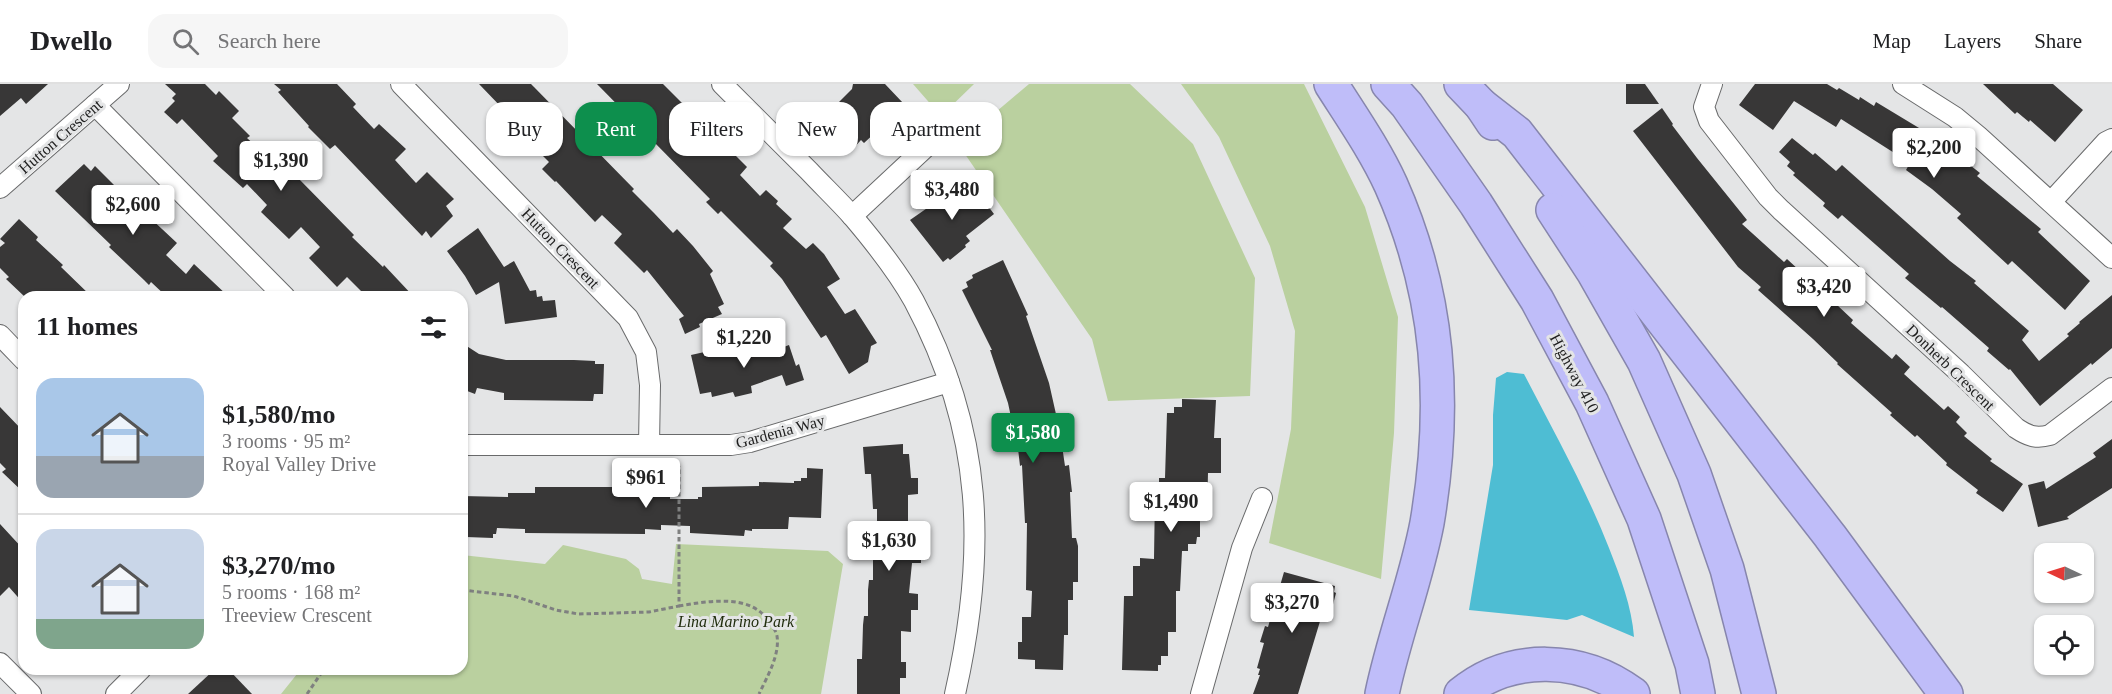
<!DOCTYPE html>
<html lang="en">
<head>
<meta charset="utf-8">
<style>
	:root { --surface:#fff; --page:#f6f6f6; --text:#202124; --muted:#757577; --line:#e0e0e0; --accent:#0d8f4d }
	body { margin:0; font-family:"Times New Roman",serif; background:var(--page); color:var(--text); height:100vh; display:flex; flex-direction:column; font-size:22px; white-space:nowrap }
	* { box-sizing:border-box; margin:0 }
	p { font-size:20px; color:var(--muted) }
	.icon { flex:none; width:33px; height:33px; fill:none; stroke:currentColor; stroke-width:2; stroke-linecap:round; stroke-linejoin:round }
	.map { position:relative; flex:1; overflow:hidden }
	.drawer { position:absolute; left:18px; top:207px; width:450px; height:384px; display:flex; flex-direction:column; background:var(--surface); border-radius:18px; box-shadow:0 2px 4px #0004 }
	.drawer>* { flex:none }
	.banner { position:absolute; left:486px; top:18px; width:570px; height:54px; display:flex; gap:12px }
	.needle { width:39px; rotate:274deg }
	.tools { position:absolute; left:2034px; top:459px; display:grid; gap:12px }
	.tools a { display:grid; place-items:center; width:60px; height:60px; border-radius:12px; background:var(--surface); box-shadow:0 2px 4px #0004; font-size:30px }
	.price { position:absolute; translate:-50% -51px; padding:0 14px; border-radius:6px; background:#fff; color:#222; font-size:20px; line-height:39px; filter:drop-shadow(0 2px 3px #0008) }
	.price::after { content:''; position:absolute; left:50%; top:36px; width:18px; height:14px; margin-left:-9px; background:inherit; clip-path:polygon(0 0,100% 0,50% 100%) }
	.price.on { background:var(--accent); color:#fff }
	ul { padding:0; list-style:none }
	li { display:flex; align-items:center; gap:18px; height:150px; padding:0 18px }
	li+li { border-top:2px solid var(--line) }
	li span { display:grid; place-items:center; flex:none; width:168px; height:120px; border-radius:18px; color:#555 }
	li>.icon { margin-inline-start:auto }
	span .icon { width:72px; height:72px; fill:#fffc; stroke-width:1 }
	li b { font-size:26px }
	h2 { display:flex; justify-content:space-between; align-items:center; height:72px; padding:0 18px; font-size:26px }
	.tag { padding:0 21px; border-radius:18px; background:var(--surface); box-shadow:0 2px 4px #0004; font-size:21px; line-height:54px }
	.tag.on { background:var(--accent); color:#fff }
	header { display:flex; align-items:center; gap:36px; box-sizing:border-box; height:84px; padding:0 30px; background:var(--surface); border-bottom:2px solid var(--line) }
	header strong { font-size:28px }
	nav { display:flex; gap:33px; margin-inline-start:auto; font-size:21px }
	.search { width:420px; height:54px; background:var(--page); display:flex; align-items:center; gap:15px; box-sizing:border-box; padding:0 21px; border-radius:18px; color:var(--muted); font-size:22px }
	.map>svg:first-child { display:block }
	.green { fill:#bad09f }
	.water { fill:#4ebdd3 }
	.building { fill:#383737 }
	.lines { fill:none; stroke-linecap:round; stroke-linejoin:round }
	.minor-casing { stroke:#696a6b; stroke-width:22 }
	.motorway-casing { stroke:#8786ad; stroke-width:36 }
	.path { stroke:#7f8080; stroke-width:3; stroke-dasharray:4.5 3; stroke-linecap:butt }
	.minor { stroke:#fff; stroke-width:20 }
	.motorway { stroke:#bfbdf9; stroke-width:33 }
	.labels { text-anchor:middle; stroke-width:6; stroke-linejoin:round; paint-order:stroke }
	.street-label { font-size:16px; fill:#1f1f1f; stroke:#e4e5e6 }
	.park-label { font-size:16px; font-style:italic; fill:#222e0f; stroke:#e4e5e6 }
</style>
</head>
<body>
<header>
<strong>Dwello</strong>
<div class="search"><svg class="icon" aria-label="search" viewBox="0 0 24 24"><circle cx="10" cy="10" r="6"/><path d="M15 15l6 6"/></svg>Search here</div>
<nav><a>Map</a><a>Layers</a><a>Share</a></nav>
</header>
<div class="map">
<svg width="2112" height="610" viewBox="0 0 2112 610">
	<rect width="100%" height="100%" fill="#e4e5e6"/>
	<!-- green -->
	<g class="green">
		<polygon points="913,0 974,0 941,32"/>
		<polygon points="1029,0 1130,0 1193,60 1255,194 1250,312 1108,317 1092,255 958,60"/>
		<polygon points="1181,0 1304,0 1365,123 1398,233 1394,349 1381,495 1269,459 1291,345 1295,247 1270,162 1219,53"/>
		<polygon points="676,460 828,467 843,480 821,610 281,610 301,585 462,585 462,471 545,480 563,461 626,475 639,485 642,495 672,500"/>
	</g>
	<!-- water -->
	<path class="water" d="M1507,288L1524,290C1554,348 1585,403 1609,464C1620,492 1632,523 1634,553L1582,531L1567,536L1469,526L1493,381V331L1496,294Z"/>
	<!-- building -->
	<g class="building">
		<polygon points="0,0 48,0 26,20 21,14 0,32"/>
		<polygon points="165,0 205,0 216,11 219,7 239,27 232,34 250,52 247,54 283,87 290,80 302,92 299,95 354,151 352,153 383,183 384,181 414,213 367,213 347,193 337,203 309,174 320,163 301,143 289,155 261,128 267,121 247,100 243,104 213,77 218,72 182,35 177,40 164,28 175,17 172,14 176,10"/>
		<polygon points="274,0 337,0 356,20 353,23 374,45 379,40 406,65 395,76 416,99 427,88 454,115 446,122 453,132 431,154 426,147 422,152 335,61 330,65 308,43 309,42 278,8 281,6"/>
		<polygon points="479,0 531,0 534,3 634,105 632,107 654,129 673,149 677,145 693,162 713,187 710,190 724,220 718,223 722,230 699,240 700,243 685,250 679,235 684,232 647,186 644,189 614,159 622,150 602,131 595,138 556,97 555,98 542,85 549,78 529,58 524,63 511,50 515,47 500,31 504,26"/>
		<polygon points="597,0 663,0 699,36 691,43 711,63 719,55 747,83 740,91 760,112 766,106 778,117 776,120 792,135 783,144 806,165 813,159 824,170 840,195 827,203 845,230 855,225 877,259 871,262 868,278 849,290 826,251 821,254 782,195 770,182 773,179 721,127 718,130 706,118 710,115"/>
		<polygon points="853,0 885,0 903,19 876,45 877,47 864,59 861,56 850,68 816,34 829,21 833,24 852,5"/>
		<polygon points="1626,0 1645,0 1659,20 1626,20"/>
		<polygon points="1755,0 1827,0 1837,6 1839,4 1859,16 1860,13 1874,22 1876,18 1924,47 1922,51 1944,66 1947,63 1980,89 1977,92 2041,145 2038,148 2090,197 2065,226 2012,177 2008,181 1957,134 1961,130 1932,105 1906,86 1910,79 1841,35 1836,43 1794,17 1773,46 1739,21"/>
		<polygon points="1983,0 2053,0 2083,26 2055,58 2030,36 2029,38 2017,28 2015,30"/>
		<polygon points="1662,24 1673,40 1672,41 1697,74 1747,136 1742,140 1784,178 1787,175 1800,187 1798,190 1818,208 1820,205 1853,236 1851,239 1892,275 1896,270 1910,283 1904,290 1944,326 1948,322 1960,333 1956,338 1967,349 1964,352 1992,375 1990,377 2023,400 2003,428 1976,409 1978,406 1946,381 1947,379 1917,351 1915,353 1890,331 1892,329 1837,280 1838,279 1813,255 1758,206 1761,203 1738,183 1633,47"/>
		<polygon points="1792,54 1813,71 1815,69 1836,87 1842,81 1950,177 1976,197 1974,199 2029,247 2022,256 2039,277 2069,252 2067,250 2080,239 2079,238 2112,211 2112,264 2092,281 2091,279 2040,322 2010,285 2009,286 1987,267 1989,264 1942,223 1941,224 1905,194 1909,190 1842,131 1838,135 1823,122 1825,119 1793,91 1795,89 1787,82 1790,78 1779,68"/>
		<polygon points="84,80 91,87 95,82 124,111 117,118 139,139 147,131 177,159 166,171 186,190 194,180 229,213 167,213 151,198 149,201 144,196 109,163 111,161 55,107"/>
		<polygon points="972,101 994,130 966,152 970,157 965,161 966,163 950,176 948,174 943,178 910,136 956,104 961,109"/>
		<polygon points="19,135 38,153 36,156 63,181 61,183 92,213 25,213 6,195 9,193 0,184 0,163 5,159 0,155"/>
		<polygon points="478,144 504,183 514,177 530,207 536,206 537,213 542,212 543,217 555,216 557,233 505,240 499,198 476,211 465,192 447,167"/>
		<polygon points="1003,176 1028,231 1026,232 1049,299 1060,348 1065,382 1069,381 1072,408 1070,408 1072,454 1076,454 1078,462 1078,498 1073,498 1073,516 1068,516 1068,551 1064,551 1063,586 1035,585 1035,576 1018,575 1018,558 1022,558 1022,533 1031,533 1032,507 1026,506 1027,439 1025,439 1022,381 1020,382 1016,347 1014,347 1008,319 990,266 992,266 962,206 968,203 966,198 973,194 972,191"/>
		<polygon points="462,259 479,270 506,276 574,276 595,277 595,280 604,280 603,310 594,310 593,317 504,316 504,309 477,304 475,310 462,305"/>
		<polygon points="779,259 781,264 789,261 796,282 799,280 804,296 786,302 782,291 751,302 752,309 735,313 733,308 712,313 711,308 700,310 691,271 718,265 719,272 763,261 764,264"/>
		<polygon points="1182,315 1216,316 1214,354 1221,354 1221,389 1208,389 1207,429 1200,429 1200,453 1197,453 1196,460 1188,460 1188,467 1182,467 1180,507 1176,507 1176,548 1168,548 1168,572 1161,572 1161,581 1158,581 1158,587 1122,586 1124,512 1133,512 1133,482 1140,482 1140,474 1154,475 1155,409 1159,409 1159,394 1165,394 1167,329 1174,329 1174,323 1182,323"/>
		<polygon points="0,323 24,348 24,409 2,388 6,385 0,379"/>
		<polygon points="2112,355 2112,404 2067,433 2069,435 2038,443 2028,401 2044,397 2046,405 2096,373 2093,369"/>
		<polygon points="903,360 903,370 909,370 911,394 918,394 918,410 908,411 908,437 910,437 910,441 919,441 919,463 921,463 921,479 912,479 909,509 918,510 918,526 911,526 911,548 901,547 901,578 906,578 906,594 900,594 900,610 857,610 857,575 862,575 863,541 864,532 868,532 868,506 869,496 873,496 873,472 875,472 877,463 877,425 873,425 871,390 865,390 863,363"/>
		<polygon points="807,384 823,385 821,434 789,433 788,445 752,445 752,447 745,446 744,452 690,449 690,442 661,441 661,446 645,445 645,450 525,449 525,445 497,444 496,450 493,450 493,454 466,453 465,432 462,432 462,412 508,413 508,409 535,409 535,403 642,403 661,404 662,411 670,411 670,415 698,415 698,413 702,413 702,403 759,402 759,398 794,399 794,397 801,397 801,394 807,394"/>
		<polygon points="0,440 24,466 24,520 9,503 0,512"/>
		<polygon points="1284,488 1335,502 1334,508 1336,509 1329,536 1321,534 1298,610 1253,610 1260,591 1258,591 1260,585 1257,584 1264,559 1260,558 1265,542 1268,543"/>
		<polygon points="215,585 228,585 252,610 188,610"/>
	</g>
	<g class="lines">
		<!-- minor casing -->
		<g class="minor-casing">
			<g id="minor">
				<polyline points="401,0 628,234 646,268 650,301 649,361"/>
				<path d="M722,0C751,29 780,58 809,87C823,102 839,117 853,133C875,159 898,188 914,217C984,348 987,469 955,610"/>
				<path d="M1712,0L1704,23L1709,37L1768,113L1781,126L1961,290L2016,344C2028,352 2036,355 2050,351L2112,304"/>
				<polyline points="1903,0 1955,33 1978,52 2112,174"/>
				<polyline points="95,21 285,213"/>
				<polyline points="0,104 119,0"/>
				<polyline points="2051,118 2106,58 2112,55"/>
				<polyline points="852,132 942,48"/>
				<polyline points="0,251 24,276"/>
				<polyline points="462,361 731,361 750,358 949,298"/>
				<polyline points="0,579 31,610"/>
				<polyline points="116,610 141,585"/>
				<polyline points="1201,610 1242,464 1262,414"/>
			</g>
		</g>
		<!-- motorway casing -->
		<g class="motorway-casing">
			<g id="motorway">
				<path d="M1331,0C1352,33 1375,66 1391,101C1440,211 1447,321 1427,439C1416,497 1394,552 1382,610"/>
				<polyline points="1388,0 1407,21 1476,120 1537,216 1592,319 1644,435 1692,580 1698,610"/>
				<polyline points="1461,0 1481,21 1493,39"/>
				<polyline points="1481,21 1517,49 1830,452 1946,610"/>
				<polyline points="1553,126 1594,189 1644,277 1694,390 1727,485 1759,610"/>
				<path d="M1461,610C1511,569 1582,572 1633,610"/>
			</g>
		</g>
		<!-- path -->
		<g class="path">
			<polyline points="462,506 514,512 556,526 578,530 649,528 679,522 679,382"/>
			<path d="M679,522C709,517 752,509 770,539C773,543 776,547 777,552C780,571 767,593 759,610"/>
			<polyline points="307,610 324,585"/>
		</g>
		<!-- minor -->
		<use href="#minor" class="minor"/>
		<!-- motorway -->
		<use href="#motorway" class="motorway"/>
	</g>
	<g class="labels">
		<!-- street labels -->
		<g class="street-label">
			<text transform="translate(60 52) rotate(-41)" y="6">Hutton Crescent</text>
			<text transform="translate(561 164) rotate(46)" y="6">Hutton Crescent</text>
			<text transform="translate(1951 283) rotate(44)" y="6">Donherb Crescent</text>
			<text transform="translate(1575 289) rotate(62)" y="6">Highway 410</text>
			<text transform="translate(780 347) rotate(-15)" y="6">Gardenia Way</text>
		</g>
		<!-- park labels -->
		<g class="park-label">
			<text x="736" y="543">Lina Marino Park</text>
		</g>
	</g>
</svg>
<div class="tools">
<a><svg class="needle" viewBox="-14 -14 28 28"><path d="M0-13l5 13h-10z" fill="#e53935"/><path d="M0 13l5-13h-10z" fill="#757577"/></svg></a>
<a><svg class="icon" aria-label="locate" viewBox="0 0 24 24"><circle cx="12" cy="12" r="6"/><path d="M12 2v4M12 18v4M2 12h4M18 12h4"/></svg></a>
</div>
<b class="price" style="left:1934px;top:95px">$2,200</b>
<b class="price" style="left:281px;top:108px">$1,390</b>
<b class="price" style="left:952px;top:137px">$3,480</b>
<b class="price" style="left:133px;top:152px">$2,600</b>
<b class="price" style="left:1824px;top:234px">$3,420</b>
<b class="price" style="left:744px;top:285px">$1,220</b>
<b class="price on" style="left:1033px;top:380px">$1,580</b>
<b class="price" style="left:646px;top:425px">$961</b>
<b class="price" style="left:1171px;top:449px">$1,490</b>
<b class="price" style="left:889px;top:488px">$1,630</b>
<b class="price" style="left:1292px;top:550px">$3,270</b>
<div class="banner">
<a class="tag">Buy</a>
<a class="tag on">Rent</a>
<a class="tag">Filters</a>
<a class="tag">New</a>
<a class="tag">Apartment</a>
</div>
<section class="drawer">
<h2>11 homes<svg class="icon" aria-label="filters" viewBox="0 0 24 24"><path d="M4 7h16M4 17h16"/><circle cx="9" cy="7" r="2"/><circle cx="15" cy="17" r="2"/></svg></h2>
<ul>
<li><span style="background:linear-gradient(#a9c7e8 65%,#9aa5b1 0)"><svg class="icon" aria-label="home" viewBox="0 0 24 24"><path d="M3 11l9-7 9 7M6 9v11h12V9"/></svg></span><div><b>$1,580/mo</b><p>3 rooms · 95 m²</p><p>Royal Valley Drive</p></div></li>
<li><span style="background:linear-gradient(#c9d6e8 75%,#7fa58c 0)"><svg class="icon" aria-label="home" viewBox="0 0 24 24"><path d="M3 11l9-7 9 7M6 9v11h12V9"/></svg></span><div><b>$3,270/mo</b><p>5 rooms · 168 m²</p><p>Treeview Crescent</p></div></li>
</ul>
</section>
</div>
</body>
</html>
